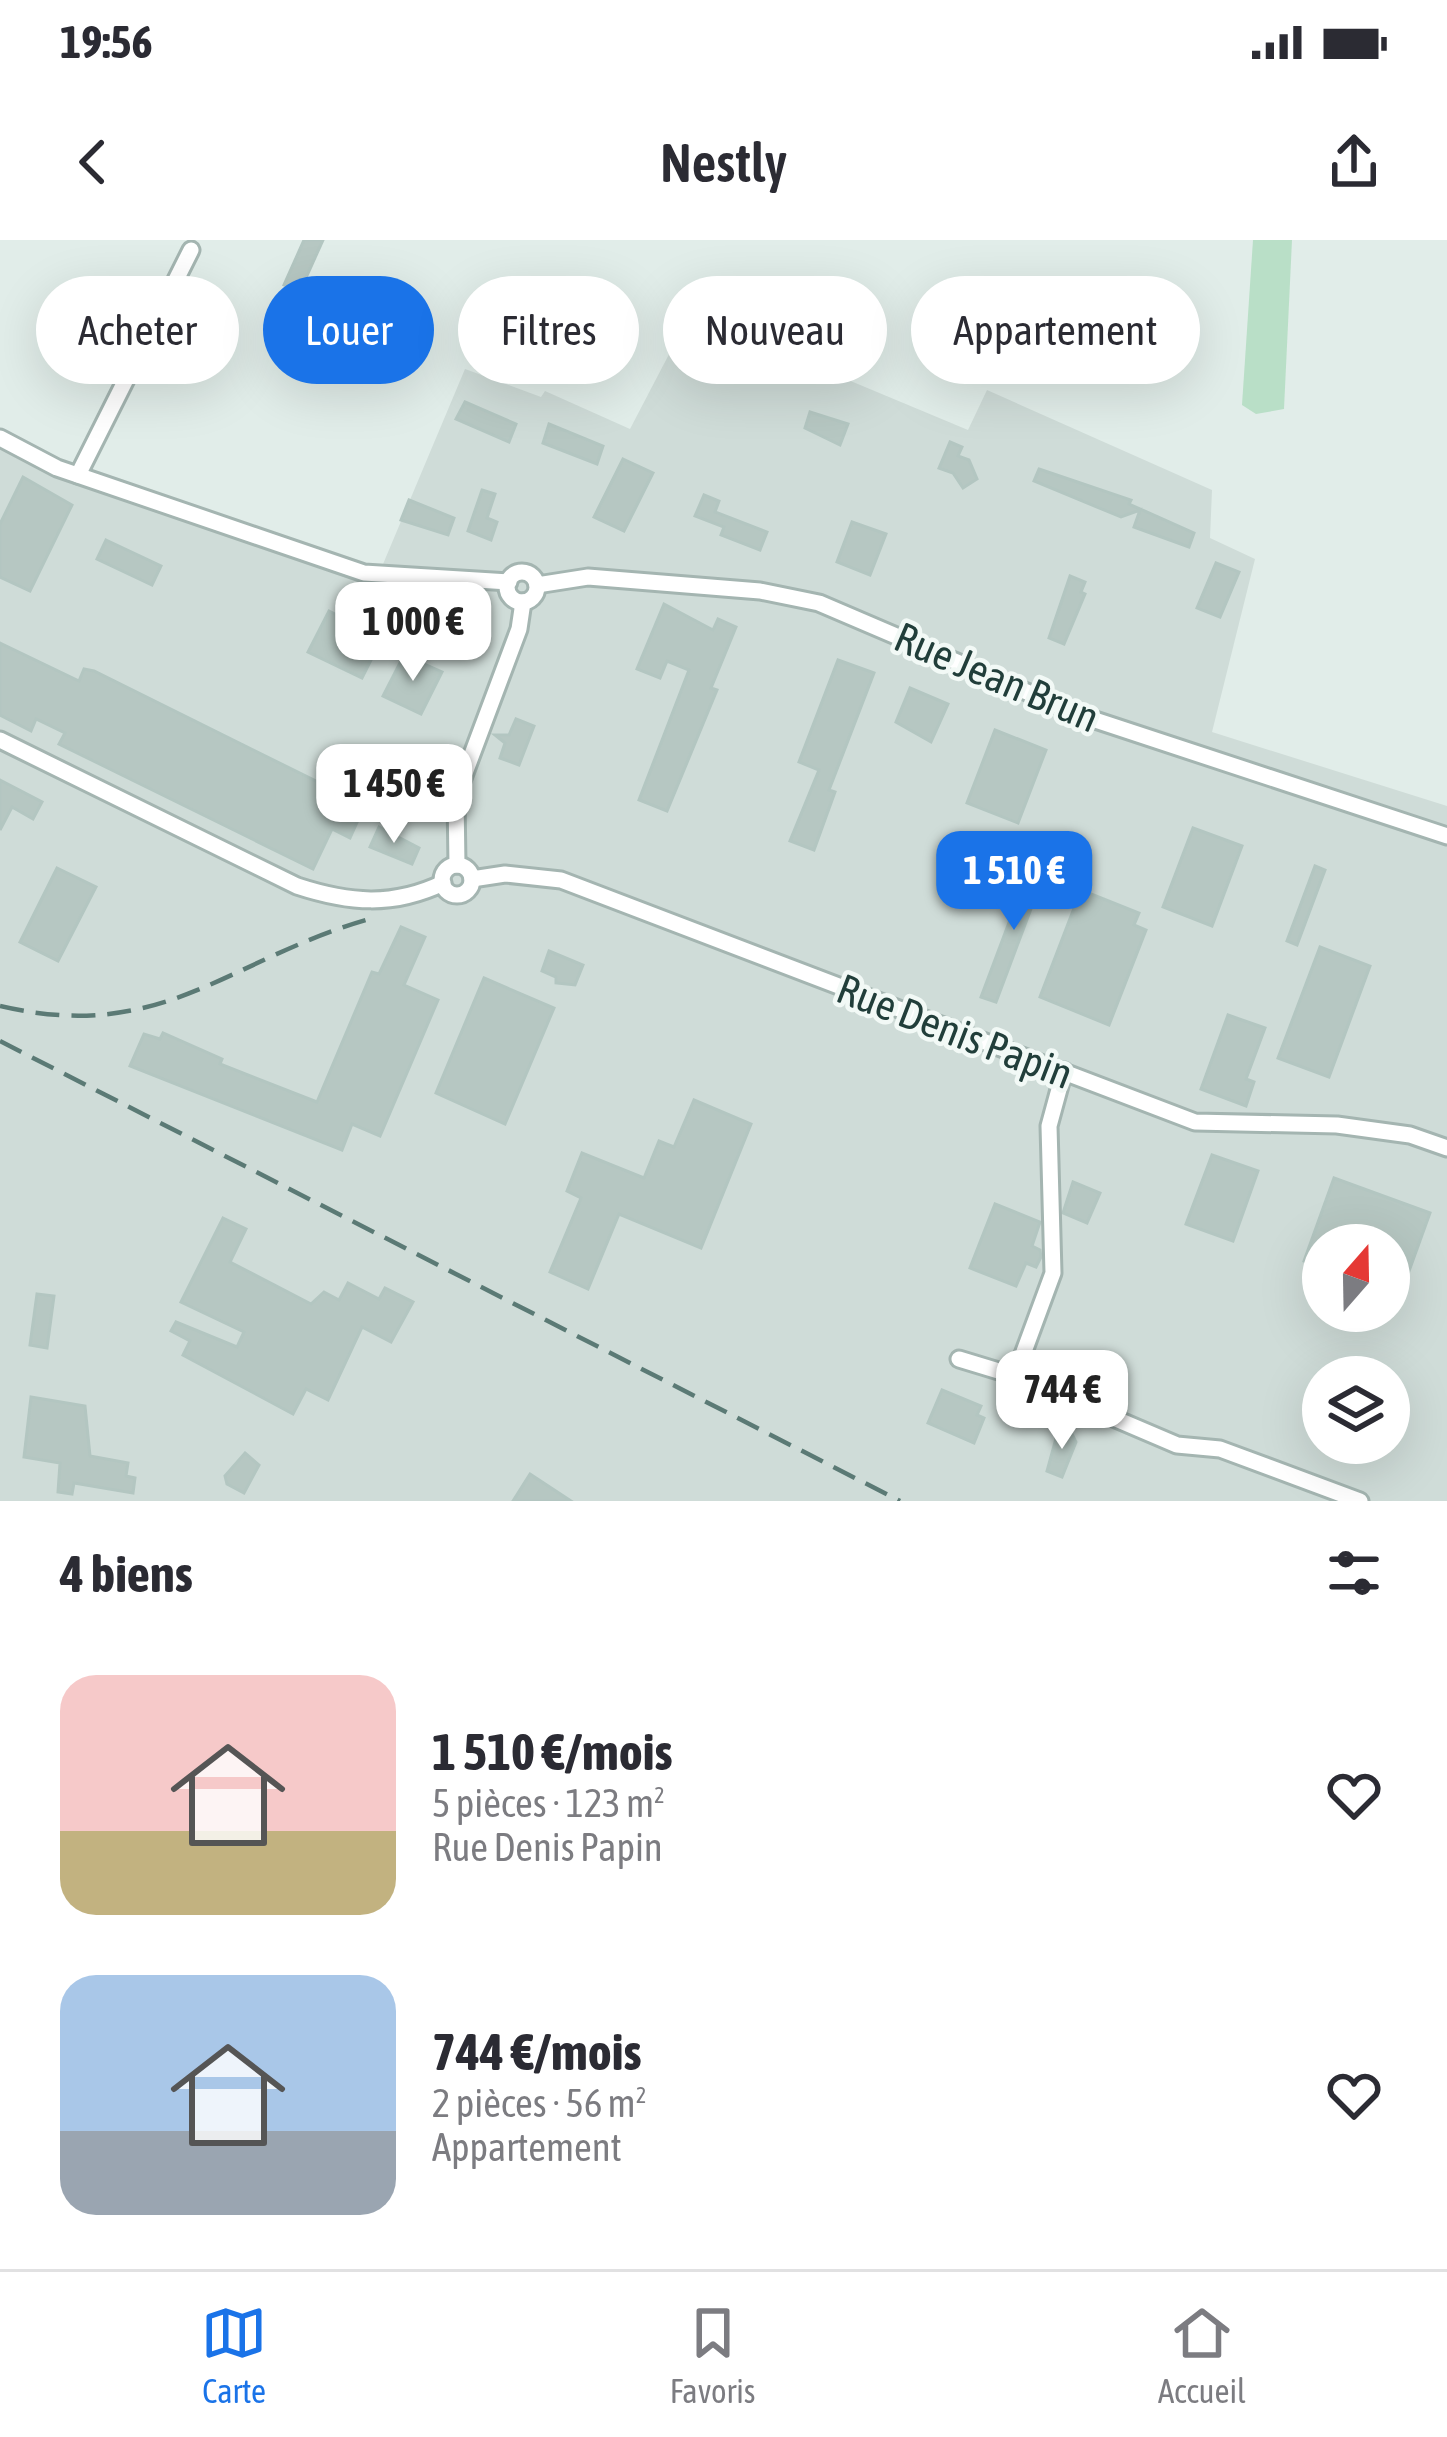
<!DOCTYPE html>
<html lang="fr">
<head>
<meta charset="utf-8">
<style>
	:root { --surface:#fff; --page:#f2f2f3; --text:#2b2b33; --muted:#7c7c81; --line:#e1e1e2; --accent:#1a73e8 }
	body { margin:0; font-family:"Asap Condensed",sans-serif; background:var(--page); color:var(--text); height:100vh; display:flex; flex-direction:column; font-size:45px; white-space:nowrap }
	* { box-sizing:border-box; margin:0 }
	p { font-size:39px; color:var(--muted) }
	.icon { flex:none; width:66px; height:66px; fill:none; stroke:currentColor; stroke-width:2; stroke-linecap:round; stroke-linejoin:round }
	.map { position:relative; height:1261px; overflow:hidden }
	.details { display:flex; flex-direction:column; background:var(--surface); flex:1 }
	.details>* { flex:none }
	.guide { position:absolute; left:36px; top:36px; width:1377px; height:108px; display:flex; gap:24px }
	.needle { width:78px; rotate:20deg }
	.buttons { position:absolute; left:1302px; top:984px; display:grid; gap:24px }
	.buttons a { display:grid; place-items:center; width:108px; height:108px; border-radius:50%; background:var(--surface); box-shadow:0 12px 48px #0002; font-size:60px }
	.price { position:absolute; translate:-50% -102px; padding:0 27px; border-radius:24px; background:#fff; color:#222; font-size:39px; line-height:78px; filter:drop-shadow(0 3px 6px #0008) }
	.price::after { content:''; position:absolute; left:50%; top:72px; width:36px; height:27px; margin-left:-18px; background:inherit; clip-path:polygon(0 0,100% 0,50% 100%) }
	.price.selected { background:var(--accent); color:#fff }
	ul { padding:0; list-style:none }
	li { display:flex; align-items:center; gap:36px; height:300px; padding:0 60px }
	li span { display:grid; place-items:center; flex:none; width:336px; height:240px; border-radius:36px; color:#555 }
	li>.icon { margin-inline-start:auto }
	span .icon { width:144px; height:144px; fill:#fffc; stroke-width:1 }
	li b { font-size:51px }
	h2 { display:flex; justify-content:space-between; align-items:center; height:144px; padding:0 60px; font-size:51px }
	.pill { padding:0 42px; border-radius:54px; background:var(--surface); box-shadow:0 12px 48px #0002; font-size:42px; line-height:108px }
	.pill.selected { background:var(--accent); color:#fff }
	.status { display:flex; justify-content:space-between; align-items:center; height:84px; padding:0 60px; background:var(--surface); direction:ltr }
	.status svg { height:33px; fill:currentColor }
	header { display:flex; justify-content:space-between; align-items:center; height:156px; padding:0 60px; background:var(--surface); font-size:54px; font-weight:600 }
	.tab-bar { display:flex; justify-content:space-around; align-items:center; height:168px; border-top:3px solid var(--line); background:var(--surface); font-size:33px; color:var(--muted) }
	.tab-bar a { display:grid; justify-items:center; gap:6px }
	.tab-bar .selected { color:var(--accent) }
	.map>svg:first-child { display:block }
	.built { fill:#cfdcd8; fill-rule:evenodd }
	.green { fill:#b9dfc7 }
	.building { fill:#b6c7c2; stroke:#b3c6c1; stroke-width:3 }
	.lines { fill:none; stroke-linecap:round; stroke-linejoin:round }
	.minor-casing { stroke:#a4b5b1; stroke-width:21 }
	.minor { stroke:#fff; stroke-width:15 }
	.rail { stroke:#5b7a75; stroke-width:4.5; stroke-dasharray:24 12; stroke-linecap:butt }
	.labels { text-anchor:middle; stroke-width:9; stroke-linejoin:round; paint-order:stroke }
	.street-label { font-size:42px; fill:#213e3a; stroke:#f2f9f6 }
</style>
</head>
<body>
<div class="status"><b>19:56</b><svg viewBox="0 0 49 12"><path d="M0 12V9h3v3zM5 12V6h3v6zM10 12V3h3v9zM15 12V0h3v12zM26 1h20v11H26zM47 4h2v5h-2z"/></svg></div>
<header><svg class="icon" aria-label="back" viewBox="0 0 24 24"><path d="M15 5l-7 7 7 7"/></svg>Nestly<svg class="icon" aria-label="share" viewBox="0 0 24 24"><path d="M12 15V3M7 8l5-5 5 5M5 13v7h14v-7"/></svg></header>
<div class="map">
<svg width="1447" height="1261" viewBox="0 0 1447 1261">
	<rect width="100%" height="100%" fill="#e1ede9"/>
	<!-- built -->
	<path class="built" d="M690,74L968,190L987,150L1212,250L1210,298L1255,319L1212,492L1447,566V1261H0V195L57,228L378,336L465,129L541,157L545,151L630,189ZM1323,1005H1389V1071H1323ZM1323,1137H1389V1203H1323Z"/>
	<!-- green -->
	<polygon class="green" points="1253,0 1292,0 1284,169 1256,174 1242,165"/>
	<!-- building -->
	<g class="building">
		<polygon points="304,0 323,0 300,51 284,45"/>
		<polygon points="128,40 151,51 141,74 128,68 112,73"/>
		<polygon points="465,162 516,184 509,202 456,179"/>
		<polygon points="810,172 848,184 840,205 805,188"/>
		<polygon points="549,184 603,206 597,224 543,203"/>
		<polygon points="950,202 962,207 958,216 969,220 977,239 963,248 953,233 939,228"/>
		<polygon points="623,219 653,233 624,291 594,277"/>
		<polygon points="1039,229 1131,260 1129,264 1194,293 1189,307 1134,287 1140,270 1121,277 1034,241"/>
		<polygon points="23,237 72,265 30,351 0,337 0,284"/>
		<polygon points="482,250 495,254 487,278 497,282 491,300 468,291"/>
		<polygon points="704,255 719,261 715,272 767,292 760,310 721,295 724,287 695,276"/>
		<polygon points="409,260 454,278 448,295 401,280"/>
		<polygon points="852,282 886,294 870,335 837,322"/>
		<polygon points="106,300 161,326 152,345 97,319"/>
		<polygon points="1216,323 1239,332 1220,377 1197,368"/>
		<polygon points="1070,336 1085,342 1081,352 1085,354 1064,404 1049,398"/>
		<polygon points="664,364 713,390 718,379 736,387 711,448 717,450 667,571 639,560 689,430 667,421 660,438 637,429"/>
		<polygon points="329,371 382,398 362,438 308,412"/>
		<polygon points="0,403 79,441 84,429 94,431 348,557 341,569 359,578 350,598 332,589 313,629 59,504 65,493 36,479 31,491 0,475"/>
		<polygon points="404,415 442,432 421,474 383,456"/>
		<polygon points="838,420 874,433 829,550 835,552 814,610 790,601 819,530 799,522"/>
		<polygon points="910,448 948,464 931,502 896,482"/>
		<polygon points="516,479 534,486 519,525 500,518 505,503 495,495 509,495"/>
		<polygon points="995,490 1046,510 1018,583 967,563"/>
		<polygon points="0,540 42,562 33,579 12,567 0,590"/>
		<polygon points="379,587 419,608 412,624 370,607"/>
		<polygon points="1193,588 1242,606 1212,686 1163,667"/>
		<polygon points="1031,624 1046,629 996,762 981,757"/>
		<polygon points="1315,626 1325,630 1297,705 1287,701"/>
		<polygon points="57,628 96,647 58,721 20,702"/>
		<polygon points="1081,650 1139,673 1134,685 1146,690 1109,785 1040,757"/>
		<polygon points="401,687 425,697 404,745 438,760 380,896 352,884 342,910 130,826 144,794 160,799 163,793 222,819 220,824 317,862 372,732 379,734"/>
		<polygon points="1320,707 1370,726 1329,837 1278,818"/>
		<polygon points="549,711 583,725 575,745 556,743 556,737 542,731"/>
		<polygon points="484,738 554,768 505,884 436,853"/>
		<polygon points="1228,775 1265,788 1246,839 1254,842 1246,866 1201,849"/>
		<polygon points="694,860 751,884 701,1008 619,974 588,1049 550,1032 581,958 567,951 582,913 644,938 659,901 674,907"/>
		<polygon points="1212,915 1258,931 1233,1001 1186,984"/>
		<polygon points="1334,938 1430,973 1400,1056 1389,1052 1389,1005 1323,1005 1323,1028 1304,1021"/>
		<polygon points="1073,942 1100,953 1087,983 1063,973"/>
		<polygon points="995,964 1040,982 1032,1006 1040,1010 1041,1017 1036,1027 1026,1023 1016,1046 970,1028"/>
		<polygon points="223,978 246,989 230,1022 311,1064 324,1052 339,1060 348,1043 379,1059 385,1048 413,1062 391,1102 362,1087 328,1160 306,1149 293,1174 183,1115 190,1101 171,1091 176,1082 237,1107 244,1092 181,1062"/>
		<polygon points="37,1054 54,1056 47,1108 30,1105"/>
		<polygon points="942,1150 981,1166 977,1175 984,1178 974,1203 928,1183"/>
		<polygon points="31,1157 85,1166 90,1216 128,1223 126,1236 135,1238 133,1253 74,1243 72,1254 58,1252 60,1223 24,1217"/>
		<polygon points="1068,1186 1076,1202 1062,1237 1047,1231 1058,1191"/>
		<polygon points="245,1213 259,1225 244,1253 227,1244 225,1236"/>
		<polygon points="530,1234 571,1261 513,1261"/>
	</g>
	<g class="lines">
		<!-- minor casing -->
		<g class="minor-casing">
			<g id="minor">
				<polyline points="0,198 57,228 364,333 509,342"/>
				<polyline points="78,235 191,10"/>
				<circle cx="522" cy="347" r="15"/>
				<polyline points="537,345 588,337 760,351 819,363 1083,476 1447,596"/>
				<path d="M0,500L297,646C349,663 393,667 443,643"/>
				<polyline points="457,625 456,557 519,389 523,362"/>
				<circle cx="457" cy="640" r="15"/>
				<polyline points="472,639 505,634 561,640 1195,882 1337,885 1410,895 1447,908"/>
				<polyline points="959,1119 1015,1136 1177,1205 1220,1209 1360,1261"/>
				<polyline points="1015,1136 1053,1033 1049,886 1064,831"/>
			</g>
		</g>
		<!-- minor -->
		<use href="#minor" class="minor"/>
		<!-- rail -->
		<g class="rail">
			<path d="M0,766C166,805 230,716 377,677"/>
			<polyline points="0,801 900,1261"/>
		</g>
	</g>
	<g class="labels">
		<!-- street labels -->
		<g class="street-label">
			<text transform="translate(997 437) rotate(23)" y="15">Rue Jean Brun</text>
			<text transform="translate(955 791) rotate(21)" y="15">Rue Denis Papin</text>
		</g>
	</g>
</svg>
<div class="buttons">
<a><svg class="needle" viewBox="-14 -14 28 28"><path d="M0-13l5 13h-10z" fill="#e53935"/><path d="M0 13l5-13h-10z" fill="#7c7c81"/></svg></a>
<a><svg class="icon" aria-label="layers" viewBox="0 0 24 24"><path d="M12 4l9 5-9 5-9-5zM3 14l9 5 9-5"/></svg></a>
</div>
<b class="price" style="left:413px;top:444px">1 000 €</b>
<b class="price" style="left:394px;top:606px">1 450 €</b>
<b class="price selected" style="left:1014px;top:693px">1 510 €</b>
<b class="price" style="left:1062px;top:1212px">744 €</b>
<div class="guide">
<a class="pill">Acheter</a>
<a class="pill selected">Louer</a>
<a class="pill">Filtres</a>
<a class="pill">Nouveau</a>
<a class="pill">Appartement</a>
</div>
</div>
<section class="details">
<h2>4 biens<svg class="icon" aria-label="filters" viewBox="0 0 24 24"><path d="M4 7h16M4 17h16"/><circle cx="9" cy="7" r="2"/><circle cx="15" cy="17" r="2"/></svg></h2>
<ul>
<li><span style="background:linear-gradient(#f6c9c9 65%,#c2b280 0)"><svg class="icon" aria-label="home" viewBox="0 0 24 24"><path d="M3 11l9-7 9 7M6 9v11h12V9"/></svg></span><div><b>1 510 €/mois</b><p>5 pièces · 123 m²</p><p>Rue Denis Papin</p></div><svg class="icon" aria-label="heart" viewBox="0 0 24 24"><path d="M12 20l-8-8c-3-5 5-10 8-4 3-6 11-1 8 4z"/></svg></li>
<li><span style="background:linear-gradient(#a9c7e8 65%,#9aa5b1 0)"><svg class="icon" aria-label="home" viewBox="0 0 24 24"><path d="M3 11l9-7 9 7M6 9v11h12V9"/></svg></span><div><b>744 €/mois</b><p>2 pièces · 56 m²</p><p>Appartement</p></div><svg class="icon" aria-label="heart" viewBox="0 0 24 24"><path d="M12 20l-8-8c-3-5 5-10 8-4 3-6 11-1 8 4z"/></svg></li>
</ul>
</section>
<nav class="tab-bar">
<a class="selected"><svg class="icon" aria-label="map" viewBox="0 0 24 24"><path d="M3 6l6-2 6 2 6-2v14l-6 2-6-2-6 2zM9 4v14M15 6v14"/></svg>Carte</a>
<a><svg class="icon" aria-label="saved" viewBox="0 0 24 24"><path d="M7 4h10v16l-5-4-5 4z"/></svg>Favoris</a>
<a><svg class="icon" aria-label="home" viewBox="0 0 24 24"><path d="M3 11l9-7 9 7M6 9v11h12V9"/></svg>Accueil</a>
</nav>
</body>
</html>
